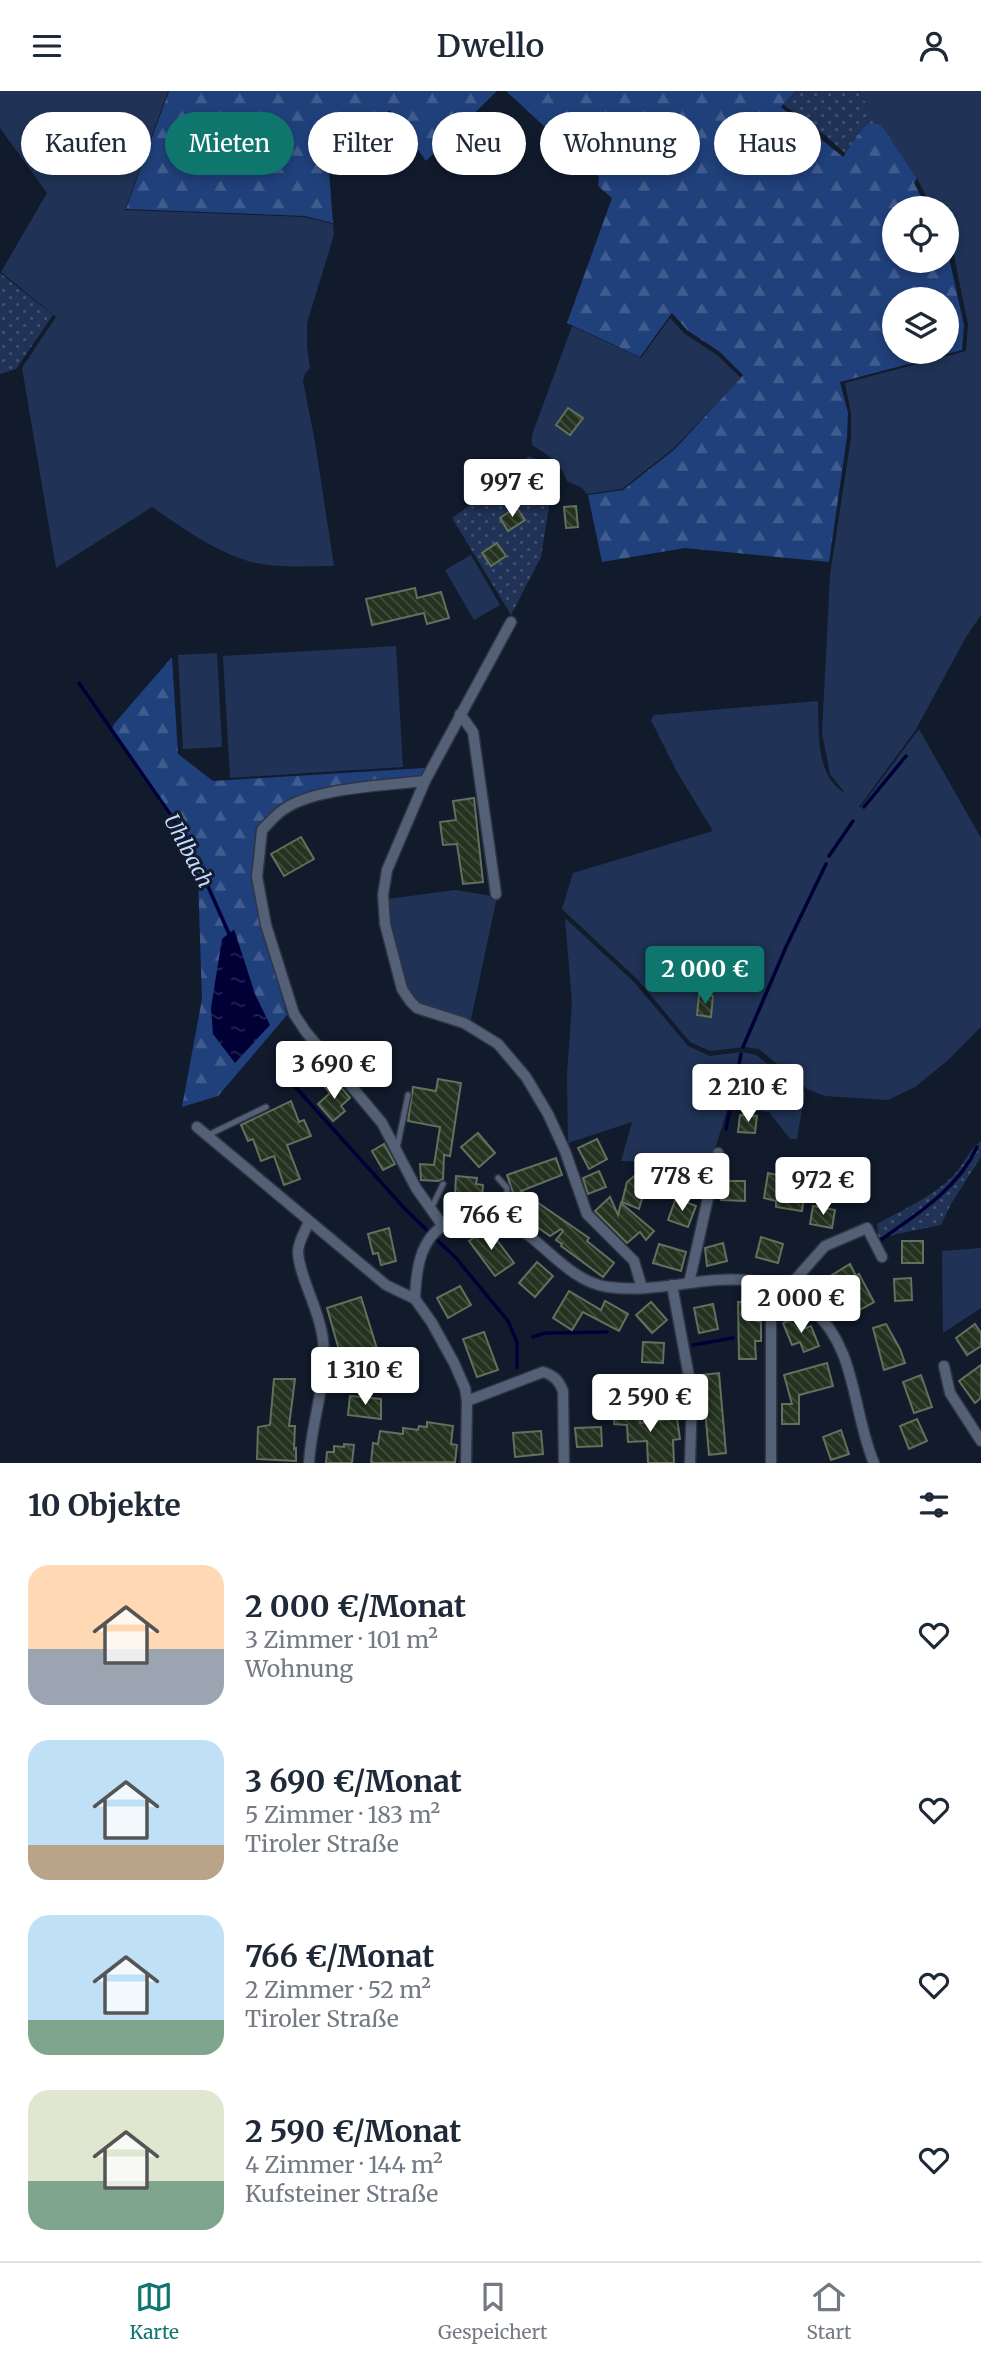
<!DOCTYPE html>
<html lang="de">
<head>
<meta charset="utf-8">
<style>
	:root { --surface:#fff; --page:#f6f6f7; --text:#1f2937; --muted:#747a83; --line:#e0e1e3; --accent:#0f766e }
	body { margin:0; font-family:Merriweather,serif; background:var(--page); color:var(--text); height:100vh; display:flex; flex-direction:column; font-size:26px; white-space:nowrap }
	* { box-sizing:border-box; margin:0 }
	p { font-size:23px; color:var(--muted) }
	.icon { flex:none; width:38px; height:38px; fill:none; stroke:currentColor; stroke-width:2; stroke-linecap:round; stroke-linejoin:round }
	.map { position:relative; height:1372px; overflow:hidden }
	.panel { display:flex; flex-direction:column; background:var(--surface); flex:1 }
	.panel>* { flex:none }
	.banner { position:absolute; left:21px; top:21px; width:940px; height:63px; display:flex; gap:14px }
	.tools { position:absolute; left:882px; top:105px; display:grid; gap:14px }
	.tools a { display:grid; place-items:center; width:77px; height:77px; border-radius:50%; background:var(--surface); box-shadow:0 4px 10px #0003; font-size:35px }
	.price { position:absolute; translate:-50% -60px; padding:0 16px; border-radius:7px; background:#fff; color:#222; font-size:23px; line-height:46px; filter:drop-shadow(0 2px 4px #0008) }
	.price::after { content:''; position:absolute; left:50%; top:42px; width:21px; height:16px; margin-left:-10px; background:inherit; clip-path:polygon(0 0,100% 0,50% 100%) }
	.price.selected { background:var(--accent); color:#fff }
	ul { padding:0; list-style:none }
	li { display:flex; align-items:center; gap:21px; height:175px; padding:0 28px }
	li span { display:grid; place-items:center; flex:none; width:196px; height:140px; border-radius:21px; color:#555 }
	li>.icon { margin-inline-start:auto }
	span .icon { width:84px; height:84px; fill:#fffc; stroke-width:1 }
	li b { font-size:30px }
	h2 { display:flex; justify-content:space-between; align-items:center; height:84px; padding:0 28px; font-size:30px }
	.tag { padding:0 24px; border-radius:32px; background:var(--surface); box-shadow:0 4px 10px #0003; font-size:24px; line-height:63px }
	.tag.selected { background:var(--accent); color:#fff }
	header { display:flex; justify-content:space-between; align-items:center; height:91px; padding:0 28px; background:var(--surface); font-size:32px; font-weight:600 }
	.menu { display:flex; justify-content:space-around; align-items:center; height:98px; border-top:2px solid var(--line); background:var(--surface); font-size:19px; color:var(--muted) }
	.menu a { display:grid; justify-items:center; gap:4px }
	.menu .selected { color:var(--accent) }
	.map>svg:first-child { display:block }
	.grass { fill:url(#grass-dots) }
	.forest { fill:url(#forest-firs); fill-rule:evenodd }
	.garden { fill:#203356 }
	.water { fill:url(#water-ripples) }
	.lines { fill:none; stroke-linecap:round; stroke-linejoin:round }
	.stream { stroke:#000037; stroke-width:3.5 }
	.building { fill:url(#building-back-hatch); stroke:#61715c; stroke-width:2 }
	.service-casing { stroke:#303443; stroke-width:8 }
	.minor-casing { stroke:#303443; stroke-width:13 }
	.service { stroke:#546075; stroke-width:5 }
	.minor { stroke:#546075; stroke-width:10 }
	.labels { text-anchor:middle; stroke-width:6; stroke-linejoin:round; paint-order:stroke }
	.water-label { font-size:21px; font-style:italic; fill:#c6dbff; stroke:#111b2c }
</style>
</head>
<body>
<header><svg class="icon" aria-label="menu" viewBox="0 0 24 24"><path d="M4 6h16M4 12h16M4 18h16"/></svg>Dwello<svg class="icon" aria-label="person" viewBox="0 0 24 24"><circle cx="12" cy="8" r="4"/><path d="M4 21q1-7 8-7t8 7"/></svg></header>
<div class="map">
<svg width="981" height="1372" viewBox="0 0 981 1372">
	<defs>
		<pattern id="grass-dots" width="8" height="8" patternUnits="userSpaceOnUse" patternTransform="scale(1.75)"><rect width="8" height="8" fill="#203356"/><path d="M2 2h.1M6 6h.1" fill="none" stroke="#40506e" stroke-width="1.8" stroke-linecap="round"/></pattern>
		<pattern id="forest-firs" width="22" height="20" patternUnits="userSpaceOnUse" patternTransform="scale(1.75)"><rect width="22" height="20" fill="#20407b"/><path d="M5 1l3.5 6h-7zM16 11l3.5 6h-7z" fill="#405b8e"/></pattern>
		<pattern id="water-ripples" width="26" height="14" patternUnits="userSpaceOnUse" patternTransform="scale(1.75)"><rect width="26" height="14" fill="#000037"/><path d="M2 4q2-2 4 0t4 0M15 11q2-2 4 0t4 0" fill="none" stroke="#242554"/></pattern>
		<pattern id="building-back-hatch" width="6" height="6" patternUnits="userSpaceOnUse" patternTransform="scale(1.75)"><rect width="6" height="6" fill="#243220"/><path d="M-1 5l2 2M0 0l6 6M5-1l2 2" fill="none" stroke="#434f40"/></pattern>
	</defs>
	<rect width="100%" height="100%" fill="#111b2c"/>
	<!-- grass -->
	<g class="grass">
		<polygon points="795,0 858,0 881,33 867,33 863,37 846,63 826,45 783,13"/>
		<polygon points="0,182 53,224 16,278 0,283"/>
		<polygon points="529,365 546,374 554,384 541,466 511,524 452,427 484,404"/>
		<path d="M981,1050V1066L951,1113L941,1134L878,1147L877,1133C902,1119 932,1106 953,1085C964,1074 968,1059 981,1050Z"/>
	</g>
	<!-- forest -->
	<g class="forest">
		<polygon points="169,0 497,0 426,70 390,19 327,54 333,132 305,125 126,118"/>
		<path d="M506,0H795L781,16L843,66L863,37L867,33H881L917,87L914,92L927,117H894V170H947V158L964,234L962,259L840,291L848,322L847,346L829,471L685,457L602,471L588,404L623,399L675,358L743,284L720,261L687,239L672,222L640,266L567,232L612,107L598,95L599,86ZM894,208H947V261H894Z"/>
		<polygon points="172,566 178,663 213,690 425,677 419,687 285,712 256,736 253,786 287,924 218,1005 182,1016 202,908 198,788 182,744 111,640 114,633"/>
	</g>
	<!-- garden -->
	<g class="garden">
		<path d="M0,0H168L125,119L305,126L333,133L334,144L307,232V256L310,277L305,282L303,290L315,351L334,475C304,475 270,478 242,468C209,457 180,435 152,416L56,477L22,277L56,226L1,181L47,102L0,37Z"/>
		<path d="M858,0H981V524L966,546L915,640L859,716L860,717L919,638L981,747V936L947,970L915,996L888,1009L825,1005L807,998L759,958L744,956L710,960L690,951L637,888L562,818L573,782L713,740L677,681L651,629L654,624L818,610C819,640 815,685 845,702L830,683L822,642L830,484L851,347V322L845,292L966,260L968,233L953,160L947,147V117H932L917,87Z"/>
		<path d="M670,227L685,243L717,264L741,287L674,357L622,398L587,403L582,397L567,390C560,371 548,364 532,354V344L572,235L641,267Z"/>
		<polygon points="471,464 500,514 474,529 445,479"/>
		<polygon points="396,555 403,676 230,687 223,565"/>
		<polygon points="217,562 222,656 183,658 178,564"/>
		<path d="M455,799L497,806L470,933C456,928 429,921 418,913C397,896 389,834 388,808Z"/>
		<polygon points="565,827 634,891 688,955 710,965 741,961 756,964 805,1002 797,1048 790,1048 769,1021 728,1016 709,1077 655,1071 621,1070 632,1031 568,1052 567,984 572,911"/>
		<polygon points="981,1157 981,1217 943,1242 942,1160"/>
	</g>
	<!-- water -->
	<polygon class="water" points="234,838 255,903 270,934 235,972 213,943 211,917 222,848"/>
	<g class="lines">
		<!-- stream -->
		<g class="stream">
			<polyline points="79,592 186,746 230,845"/>
			<polyline points="864,716 906,665"/>
			<polyline points="829,765 853,730"/>
			<polyline points="743,956 786,856 826,773"/>
			<polyline points="290,990 406,1119 456,1167 508,1230 517,1251 517,1277"/>
			<polyline points="726,1038 741,963"/>
			<path d="M879,1150C916,1124 958,1098 977,1056"/>
			<polyline points="533,1246 545,1242 607,1241"/>
			<polyline points="693,1254 733,1247"/>
		</g>
	</g>
	<!-- building -->
	<g class="building">
		<polygon points="568,317 583,327 570,344 556,334"/>
		<polygon points="526,385 535,398 521,407 512,394"/>
		<polygon points="576,415 578,436 566,437 564,416"/>
		<polygon points="516,416 525,429 508,440 500,427"/>
		<polygon points="497,452 506,465 491,475 482,462"/>
		<polygon points="415,497 417,507 441,501 449,527 427,533 424,522 372,534 366,508"/>
		<polygon points="474,707 483,791 463,793 457,753 443,754 440,731 456,729 453,710"/>
		<polygon points="301,746 314,768 284,785 271,763"/>
		<polygon points="699,904 713,905 711,926 697,924"/>
		<polygon points="334,988 350,1007 341,1015 345,1020 333,1030 318,1013 330,1002 325,996"/>
		<polygon points="438,988 461,992 450,1065 444,1064 443,1088 438,1090 421,1089 420,1073 434,1074 440,1036 408,1030 413,996 436,1000"/>
		<polygon points="291,1010 299,1031 304,1029 311,1045 287,1054 300,1088 284,1094 274,1065 261,1070 253,1048 248,1050 241,1034"/>
		<polygon points="740,1024 757,1025 755,1042 738,1041"/>
		<polygon points="478,1042 495,1062 479,1076 461,1056"/>
		<polygon points="597,1048 607,1068 589,1078 578,1057"/>
		<polygon points="384,1053 395,1073 383,1079 372,1060"/>
		<polygon points="556,1067 562,1084 521,1100 589,1147 587,1150 614,1172 603,1186 561,1155 562,1153 556,1149 563,1140 561,1138 550,1145 526,1128 528,1124 518,1116 507,1084"/>
		<polygon points="599,1080 606,1096 588,1103 583,1087"/>
		<polygon points="768,1082 782,1085 782,1088 806,1093 802,1120 776,1116 776,1110 764,1107"/>
		<polygon points="637,1083 648,1087 639,1118 622,1111 627,1091"/>
		<polygon points="456,1085 477,1087 476,1093 483,1094 482,1106 455,1104"/>
		<polygon points="721,1090 745,1090 745,1110 721,1109"/>
		<polygon points="610,1106 618,1124 621,1112 654,1140 646,1149 640,1141 627,1152 595,1120"/>
		<polygon points="676,1107 696,1115 688,1136 668,1129"/>
		<polygon points="813,1115 835,1119 832,1137 810,1133"/>
		<polygon points="389,1137 396,1170 381,1174 378,1162 373,1163 368,1143"/>
		<polygon points="488,1137 514,1172 495,1185 469,1150"/>
		<polygon points="761,1146 783,1153 778,1172 756,1166"/>
		<rect x="902" y="1150" width="21" height="22"/>
		<polygon points="723,1152 727,1170 707,1175 705,1157"/>
		<polygon points="659,1153 686,1161 681,1180 653,1172"/>
		<polygon points="537,1171 553,1185 535,1206 519,1192"/>
		<polygon points="850,1173 856,1185 859,1183 874,1211 856,1221 841,1194 838,1196 832,1184"/>
		<polygon points="911,1187 912,1209 895,1210 894,1188"/>
		<polygon points="460,1195 471,1214 448,1227 437,1207"/>
		<polygon points="569,1200 601,1219 605,1210 628,1223 619,1240 583,1221 572,1239 553,1227"/>
		<polygon points="361,1206 383,1277 347,1287 327,1217"/>
		<polygon points="756,1210 756,1230 761,1230 761,1250 755,1250 756,1268 739,1268 738,1211"/>
		<polygon points="651,1211 667,1229 652,1242 636,1224"/>
		<polygon points="713,1213 718,1238 699,1242 694,1217"/>
		<polygon points="798,1226 803,1238 811,1235 819,1255 804,1261 800,1251 792,1254 783,1232"/>
		<polygon points="886,1233 900,1258 905,1272 884,1279 873,1237"/>
		<polygon points="975,1233 981,1242 981,1255 967,1264 956,1247"/>
		<polygon points="484,1241 498,1279 477,1286 463,1248"/>
		<polygon points="643,1251 664,1252 663,1272 642,1271"/>
		<polygon points="827,1272 833,1295 799,1304 799,1333 782,1333 782,1313 792,1313 784,1284"/>
		<polygon points="981,1274 981,1307 975,1312 959,1290"/>
		<polygon points="719,1282 726,1362 709,1364 702,1284"/>
		<polygon points="921,1284 932,1316 914,1322 903,1291"/>
		<polygon points="274,1288 295,1288 289,1335 295,1335 294,1358 296,1357 296,1370 257,1368 258,1336 270,1334"/>
		<polygon points="350,1305 381,1308 381,1328 348,1324"/>
		<polygon points="615,1317 641,1318 640,1332 677,1327 680,1348 673,1349 674,1372 648,1372 647,1350 628,1351 627,1334 614,1333"/>
		<polygon points="917,1328 927,1350 909,1358 900,1335"/>
		<polygon points="427,1331 453,1335 451,1353 457,1354 455,1371 371,1372 373,1352 378,1353 380,1340 403,1343 403,1337 418,1339 419,1335 427,1336"/>
		<polygon points="601,1336 602,1355 577,1356 575,1337"/>
		<polygon points="841,1339 849,1363 831,1369 823,1346"/>
		<polygon points="541,1340 543,1363 515,1366 513,1342"/>
		<polygon points="344,1353 354,1354 352,1372 326,1372 327,1361 334,1361 334,1355 344,1356"/>
	</g>
	<g class="lines">
		<!-- service casing -->
		<g class="service-casing">
			<g id="service">
				<polyline points="206,1045 266,1016"/>
				<polyline points="397,1057 408,1004"/>
				<polyline points="498,1087 507,1097 507,1130"/>
				<polyline points="431,1118 443,1093"/>
			</g>
		</g>
		<!-- minor casing -->
		<g class="minor-casing">
			<g id="minor">
				<polyline points="511,531 425,690 387,779 383,804 385,833 402,898 410,910 417,917 464,932 498,953 526,986 548,1023 565,1060 587,1123 634,1170 642,1197"/>
				<polyline points="460,623 473,641 496,803"/>
				<path d="M425,690C387,694 317,697 286,717C277,722 269,732 262,739L257,786L266,834L294,923L306,941L382,1032L416,1097L443,1135"/>
				<polyline points="197,1036 386,1194 415,1208 432,1232 454,1272 465,1297 467,1310 466,1372"/>
				<polyline points="689,1192 718,1062"/>
				<polyline points="672,1194 692,1302 690,1372"/>
				<polyline points="771,1194 771,1372"/>
				<polyline points="785,1200 825,1155 867,1137 882,1166"/>
				<path d="M415,1208C416,1181 419,1148 446,1133C519,1094 548,1188 608,1196C682,1206 746,1161 812,1218C857,1257 852,1320 874,1372"/>
				<polyline points="944,1275 950,1302 981,1350"/>
				<path d="M467,1310L543,1281C554,1284 559,1290 563,1300L564,1372"/>
				<path d="M309,1372C311,1331 328,1290 323,1249C320,1219 299,1186 298,1161C298,1151 305,1140 309,1131"/>
			</g>
		</g>
		<!-- service -->
		<use href="#service" class="service"/>
		<!-- minor -->
		<use href="#minor" class="minor"/>
	</g>
	<g class="labels">
		<!-- water labels -->
		<g class="water-label">
			<text transform="translate(188 760) rotate(62)" y="7">Uhlbach</text>
		</g>
	</g>
</svg>
<div class="tools">
<a><svg class="icon" aria-label="locate" viewBox="0 0 24 24"><circle cx="12" cy="12" r="6"/><path d="M12 2v4M12 18v4M2 12h4M18 12h4"/></svg></a>
<a><svg class="icon" aria-label="layers" viewBox="0 0 24 24"><path d="M12 4l9 5-9 5-9-5zM3 14l9 5 9-5"/></svg></a>
</div>
<b class="price" style="left:512px;top:428px">997 €</b>
<b class="price selected" style="left:705px;top:915px">2 000 €</b>
<b class="price" style="left:334px;top:1010px">3 690 €</b>
<b class="price" style="left:748px;top:1033px">2 210 €</b>
<b class="price" style="left:682px;top:1122px">778 €</b>
<b class="price" style="left:823px;top:1126px">972 €</b>
<b class="price" style="left:491px;top:1161px">766 €</b>
<b class="price" style="left:801px;top:1244px">2 000 €</b>
<b class="price" style="left:365px;top:1316px">1 310 €</b>
<b class="price" style="left:650px;top:1343px">2 590 €</b>
<div class="banner">
<a class="tag">Kaufen</a>
<a class="tag selected">Mieten</a>
<a class="tag">Filter</a>
<a class="tag">Neu</a>
<a class="tag">Wohnung</a>
<a class="tag">Haus</a>
</div>
</div>
<section class="panel">
<h2>10 Objekte<svg class="icon" aria-label="filters" viewBox="0 0 24 24"><path d="M4 7h16M4 17h16"/><circle cx="9" cy="7" r="2"/><circle cx="15" cy="17" r="2"/></svg></h2>
<ul>
<li><span style="background:linear-gradient(#ffd9b3 60%,#9aa5b1 0)"><svg class="icon" aria-label="home" viewBox="0 0 24 24"><path d="M3 11l9-7 9 7M6 9v11h12V9"/></svg></span><div><b>2 000 €/Monat</b><p>3 Zimmer · 101 m²</p><p>Wohnung</p></div><svg class="icon" aria-label="heart" viewBox="0 0 24 24"><path d="M12 20l-8-8c-3-5 5-10 8-4 3-6 11-1 8 4z"/></svg></li>
<li><span style="background:linear-gradient(#bfe0f5 75%,#b9a48a 0)"><svg class="icon" aria-label="home" viewBox="0 0 24 24"><path d="M3 11l9-7 9 7M6 9v11h12V9"/></svg></span><div><b>3 690 €/Monat</b><p>5 Zimmer · 183 m²</p><p>Tiroler Straße</p></div><svg class="icon" aria-label="heart" viewBox="0 0 24 24"><path d="M12 20l-8-8c-3-5 5-10 8-4 3-6 11-1 8 4z"/></svg></li>
<li><span style="background:linear-gradient(#bfe0f5 75%,#7fa58c 0)"><svg class="icon" aria-label="home" viewBox="0 0 24 24"><path d="M3 11l9-7 9 7M6 9v11h12V9"/></svg></span><div><b>766 €/Monat</b><p>2 Zimmer · 52 m²</p><p>Tiroler Straße</p></div><svg class="icon" aria-label="heart" viewBox="0 0 24 24"><path d="M12 20l-8-8c-3-5 5-10 8-4 3-6 11-1 8 4z"/></svg></li>
<li><span style="background:linear-gradient(#dfe7d0 65%,#7fa58c 0)"><svg class="icon" aria-label="home" viewBox="0 0 24 24"><path d="M3 11l9-7 9 7M6 9v11h12V9"/></svg></span><div><b>2 590 €/Monat</b><p>4 Zimmer · 144 m²</p><p>Kufsteiner Straße</p></div><svg class="icon" aria-label="heart" viewBox="0 0 24 24"><path d="M12 20l-8-8c-3-5 5-10 8-4 3-6 11-1 8 4z"/></svg></li>
</ul>
</section>
<nav class="menu">
<a class="selected"><svg class="icon" aria-label="map" viewBox="0 0 24 24"><path d="M3 6l6-2 6 2 6-2v14l-6 2-6-2-6 2zM9 4v14M15 6v14"/></svg>Karte</a>
<a><svg class="icon" aria-label="saved" viewBox="0 0 24 24"><path d="M7 4h10v16l-5-4-5 4z"/></svg>Gespeichert</a>
<a><svg class="icon" aria-label="home" viewBox="0 0 24 24"><path d="M3 11l9-7 9 7M6 9v11h12V9"/></svg>Start</a>
</nav>
</body>
</html>
